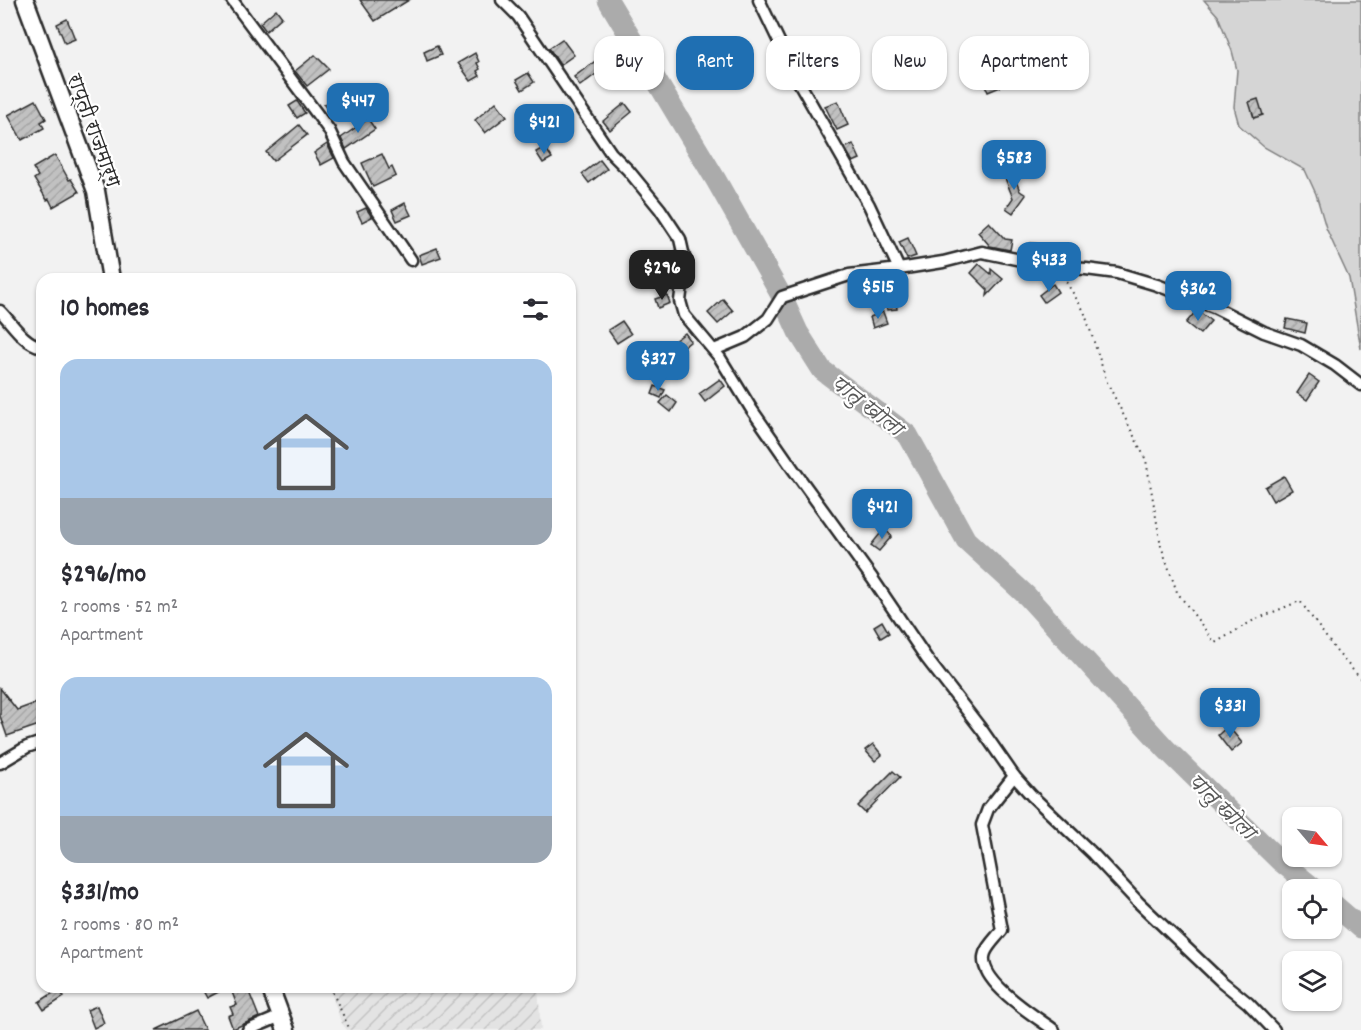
<!DOCTYPE html>
<html lang="en">
<head>
<meta charset="utf-8">
<style>
	:root { --surface:#fff; --page:#f7f7f7; --text:#2b2b33; --muted:#7c7c81; --accent:#1f6fb2 }
	body { margin:0; font-family:Dekko,"Playpen Sans Deva",sans-serif; background:var(--page); color:var(--text); height:100vh; display:flex; flex-direction:column; font-size:22px; white-space:nowrap }
	* { box-sizing:border-box; margin:0 }
	p { font-size:20px; color:var(--muted) }
	.icon { flex:none; width:33px; height:33px; fill:none; stroke:currentColor; stroke-width:2; stroke-linecap:round; stroke-linejoin:round }
	.map { position:relative; flex:1; overflow:hidden }
	.panel { position:absolute; left:36px; top:273px; width:540px; height:720px; display:flex; flex-direction:column; background:var(--surface); border-radius:18px; box-shadow:0 2px 4px #0004 }
	.panel>* { flex:none }
	.guide { position:absolute; left:594px; top:36px; width:570px; height:54px; display:flex; gap:12px }
	.needle { width:39px; rotate:119deg }
	.fabs { position:absolute; left:1282px; top:807px; display:grid; gap:12px }
	.fabs a { display:grid; place-items:center; width:60px; height:60px; border-radius:12px; background:var(--surface); box-shadow:0 2px 4px #0004; font-size:30px }
	.price { position:absolute; translate:-50% -51px; padding:0 14px; border-radius:12px; background:var(--accent); color:#fff; font-size:20px; line-height:39px; filter:drop-shadow(0 2px 3px #0008) }
	.price::after { content:''; position:absolute; left:50%; top:36px; width:18px; height:14px; margin-left:-9px; background:inherit; clip-path:polygon(0 0,100% 0,50% 100%) }
	.price.selected { background:#222; color:#fff }
	ul { padding:0; list-style:none }
	li { display:grid; align-content:center; gap:12px; height:318px; padding:0 24px }
	li span { display:grid; place-items:center; height:186px; border-radius:18px; color:#555 }
	li>.icon { margin-inline-start:auto }
	span .icon { width:108px; height:108px; fill:#fffc; stroke-width:1 }
	li b { font-size:26px }
	h2 { display:flex; justify-content:space-between; align-items:center; height:72px; padding:0 24px; font-size:26px }
	.chip { padding:0 21px; border-radius:18px; background:var(--surface); box-shadow:0 2px 4px #0004; font-size:21px; line-height:54px }
	.chip.selected { background:var(--accent); color:#fff }
	.map>svg:first-child { display:block }
	.industrial { fill:url(#industrial-furrows) }
	.green { fill:#d5d5d5; stroke:#808080; stroke-width:1.5 }
	.lines { fill:none; stroke-linecap:round; stroke-linejoin:round }
	.river { stroke:#ababab; stroke-width:21 }
	.building { fill:url(#building-hatch); stroke:#2b2b2b; stroke-width:1.5 }
	.street-casing { stroke:#2b2b2b; stroke-width:15 }
	.primary-casing { stroke:#2b2b2b; stroke-width:21 }
	.path { stroke:#2b2b2b; stroke-width:2; stroke-dasharray:1.5 4.5; stroke-linecap:butt }
	.street { stroke:#fff; stroke-width:10 }
	.primary { stroke:#fff; stroke-width:16 }
	.labels { text-anchor:middle; stroke-width:4.5; stroke-linejoin:round; paint-order:stroke }
	.street-label { font-size:20px; fill:#2b2b2b; stroke:#fff }
	.water-label { font-size:21px; font-style:italic; fill:#585858; stroke:#fff }
</style>
</head>
<body>
<div class="map">
<svg width="1361" height="1030" viewBox="0 0 1361 1030">
	<defs>
		<pattern id="industrial-furrows" width="10" height="10" patternUnits="userSpaceOnUse" patternTransform="scale(1.5)"><rect width="10" height="10" fill="#e3e3e3"/><path d="M-1 1l2-2M0 10L10 0M9 11l2-2" fill="none" stroke="#c3c3c3"/></pattern>
		<pattern id="building-hatch" width="6" height="6" patternUnits="userSpaceOnUse" patternTransform="scale(1.5)"><rect width="6" height="6" fill="#c1c1c1"/><path d="M-1 1l2-2M0 6l6-6M5 7l2-2" fill="none" stroke="#a6a6a6"/></pattern>
	</defs>
	<rect width="100%" height="100%" fill="#f2f2f2"/>
	<filter id="ink" filterUnits="userSpaceOnUse"><feTurbulence type="fractalNoise" baseFrequency=".0167" numOctaves="2"/><feDisplacementMap in="SourceGraphic" scale="12" xChannelSelector="R" yChannelSelector="G"/><feConvolveMatrix kernelMatrix="1 2 1 2 8 2 1 2 1" color-interpolation-filters="sRGB"/></filter>
	<g filter="url(#ink)">
		<!-- industrial -->
		<polygon class="industrial" points="329,987 538,987 541,1030 347,1030 341,1022"/>
		<!-- green -->
		<polygon class="green" points="1204,0 1361,0 1361,349 1349,278 1326,228 1316,194 1305,170 1264,147 1239,125 1234,107 1237,70 1232,51 1218,16"/>
		<g class="lines">
			<!-- river -->
			<g class="river">
				<polyline points="608,0 716,180 782,297 798,332 822,370 908,435 966,540 1027,596 1166,749 1279,860 1316,890"/>
				<polyline points="1332,903 1361,928"/>
			</g>
		</g>
		<!-- building -->
		<g class="building">
			<polygon points="360,0 409,0 375,21"/>
			<polygon points="276,9 282,17 266,31 260,23"/>
			<polygon points="67,19 75,39 65,43 57,24"/>
			<polygon points="562,39 574,55 560,65 549,48"/>
			<polygon points="437,46 441,55 427,61 424,52"/>
			<polygon points="475,53 479,62 477,63 480,69 477,71 480,76 471,81 458,63"/>
			<polygon points="315,55 329,69 307,86 295,71"/>
			<polygon points="598,59 604,68 580,86 574,77"/>
			<polygon points="528,73 534,82 522,90 516,80"/>
			<polygon points="994,73 1000,87 988,92 982,78"/>
			<polygon points="341,93 350,105 334,118 324,105"/>
			<polygon points="1258,99 1263,115 1254,118 1249,102"/>
			<polygon points="36,100 46,119 41,122 44,128 22,140 8,115"/>
			<polygon points="297,101 305,113 297,118 289,106"/>
			<polygon points="838,101 848,125 837,130 825,106"/>
			<polygon points="496,102 507,116 485,133 475,120"/>
			<polygon points="625,103 632,112 610,130 603,121"/>
			<polygon points="368,119 375,129 346,149 341,138"/>
			<polygon points="299,125 307,135 273,161 266,152"/>
			<polygon points="327,144 334,158 321,165 314,153"/>
			<polygon points="853,144 860,159 853,162 845,148"/>
			<polygon points="545,147 552,158 543,163 536,152"/>
			<polygon points="382,154 389,169 392,167 396,176 373,187 362,163"/>
			<polygon points="55,155 69,180 71,179 79,192 53,207 49,199 47,200 34,179 38,176 33,168"/>
			<polygon points="600,160 607,169 589,183 582,174"/>
			<polygon points="1011,169 1020,191 1026,195 1013,213 1006,208 1013,198 1003,173"/>
			<polygon points="405,203 411,215 397,221 392,210"/>
			<polygon points="366,208 372,217 362,222 357,212"/>
			<polygon points="989,222 1005,239 1012,240 1010,250 990,246 978,232"/>
			<polygon points="908,238 916,256 907,259 899,242"/>
			<polygon points="1030,243 1040,244 1039,253 1029,252"/>
			<polygon points="437,248 441,257 422,264 419,255"/>
			<polygon points="979,264 991,274 991,269 1003,279 987,296 988,290 971,273"/>
			<polygon points="894,284 897,309 887,310 884,286"/>
			<polygon points="1053,284 1058,292 1044,302 1039,295"/>
			<polygon points="667,295 670,303 658,308 655,299"/>
			<polygon points="723,299 733,311 718,324 708,313"/>
			<polygon points="1197,310 1211,321 1200,334 1186,323"/>
			<polygon points="883,312 887,323 873,328 870,317"/>
			<polygon points="1287,319 1307,323 1305,333 1285,328"/>
			<polygon points="622,321 631,334 617,343 608,330"/>
			<polygon points="685,333 691,341 676,353 670,344"/>
			<polygon points="651,354 656,362 643,370 638,362"/>
			<polygon points="1309,375 1319,382 1307,400 1297,393"/>
			<polygon points="720,379 725,386 705,402 699,394"/>
			<polygon points="655,386 665,390 661,398 652,394"/>
			<polygon points="667,395 677,403 671,412 660,403"/>
			<polygon points="1284,476 1292,490 1273,501 1265,487"/>
			<polygon points="884,529 892,536 879,551 871,545"/>
			<polygon points="882,621 889,633 881,638 874,626"/>
			<polygon points="0,688 17,710 36,703 42,724 7,736 0,716"/>
			<polygon points="1228,726 1242,743 1231,752 1218,735"/>
			<polygon points="873,744 882,755 875,761 865,750"/>
			<polygon points="893,771 900,777 865,813 858,806"/>
			<polygon points="201,987 228,987 207,998"/>
			<polygon points="230,987 247,987 259,1017 233,1029 228,1016 233,1014 230,1007 237,1005"/>
			<polygon points="59,989 64,997 44,1010 39,1002"/>
			<polygon points="97,1006 104,1023 94,1028 87,1010"/>
			<polygon points="196,1011 205,1030 156,1030"/>
		</g>
		<g class="lines">
			<!-- street casing -->
			<g class="street-casing">
				<g id="street">
					<polyline points="232,0 329,130 344,162 411,260"/>
					<polyline points="502,0 518,16 611,153 628,170 660,209 680,239 685,261 680,301 684,315 720,358 752,410 793,469 872,578 927,659 982,730 1014,776 1032,796 1093,854 1138,902 1221,981 1248,1003 1274,1030"/>
					<polyline points="759,0 796,77 869,205 899,269 943,262 982,252 1054,267 1086,269 1117,273 1157,285 1214,307 1264,332 1301,345 1335,365 1361,385"/>
					<path d="M0,311C13,324 23,343 42,347"/>
					<polyline points="714,350 745,337 768,319 782,297 849,275 899,269"/>
					<polyline points="0,763 27,747 42,742"/>
					<path d="M1014,776L988,809L982,825L1002,930C997,937 988,945 985,953C975,980 1035,1016 1054,1030"/>
					<polyline points="248,1030 281,1016"/>
				</g>
			</g>
			<!-- primary casing -->
			<g class="primary-casing">
				<g id="primary">
					<polyline points="25,0 96,191 111,279"/>
					<polyline points="270,987 286,1030"/>
				</g>
			</g>
			<!-- path -->
			<g class="path">
				<polyline points="1063,277 1084,311 1107,382 1146,460 1161,546 1177,592 1215,643 1254,620 1300,601 1337,652 1361,679"/>
				<polyline points="330,987 350,1030"/>
			</g>
			<!-- street -->
			<use href="#street" class="street"/>
			<!-- primary -->
			<use href="#primary" class="primary"/>
		</g>
	</g>
	<g class="labels">
		<!-- street labels -->
		<g class="street-label">
			<text transform="translate(95 130) rotate(70)" y="7">राप्ती राजमार्ग</text>
		</g>
		<!-- water labels -->
		<g class="water-label">
			<text transform="translate(868 405) rotate(38)" y="7">पातु खोला</text>
			<text transform="translate(1223 806) rotate(44)" y="7">पातु खोला</text>
		</g>
	</g>
</svg>
<div class="fabs">
<a><svg class="needle" viewBox="-14 -14 28 28"><path d="M0-13l5 13h-10z" fill="#e53935"/><path d="M0 13l5-13h-10z" fill="#7c7c81"/></svg></a>
<a><svg class="icon" aria-label="locate" viewBox="0 0 24 24"><circle cx="12" cy="12" r="6"/><path d="M12 2v4M12 18v4M2 12h4M18 12h4"/></svg></a>
<a><svg class="icon" aria-label="layers" viewBox="0 0 24 24"><path d="M12 4l9 5-9 5-9-5zM3 14l9 5 9-5"/></svg></a>
</div>
<b class="price" style="left:358px;top:134px">$447</b>
<b class="price" style="left:544px;top:155px">$421</b>
<b class="price" style="left:1014px;top:191px">$583</b>
<b class="price" style="left:1049px;top:293px">$433</b>
<b class="price selected" style="left:662px;top:301px">$296</b>
<b class="price" style="left:878px;top:320px">$515</b>
<b class="price" style="left:1198px;top:322px">$362</b>
<b class="price" style="left:658px;top:392px">$327</b>
<b class="price" style="left:882px;top:540px">$421</b>
<b class="price" style="left:1230px;top:739px">$331</b>
<div class="guide">
<a class="chip">Buy</a>
<a class="chip selected">Rent</a>
<a class="chip">Filters</a>
<a class="chip">New</a>
<a class="chip">Apartment</a>
</div>
<section class="panel">
<h2>10 homes<svg class="icon" aria-label="filters" viewBox="0 0 24 24"><path d="M4 7h16M4 17h16"/><circle cx="9" cy="7" r="2"/><circle cx="15" cy="17" r="2"/></svg></h2>
<ul>
<li><span style="background:linear-gradient(#a9c7e8 75%,#9aa5b1 0)"><svg class="icon" aria-label="home" viewBox="0 0 24 24"><path d="M3 11l9-7 9 7M6 9v11h12V9"/></svg></span><div><b>$296/mo</b><p>2 rooms · 52 m²</p><p>Apartment</p></div></li>
<li><span style="background:linear-gradient(#a9c7e8 75%,#9aa5b1 0)"><svg class="icon" aria-label="home" viewBox="0 0 24 24"><path d="M3 11l9-7 9 7M6 9v11h12V9"/></svg></span><div><b>$331/mo</b><p>2 rooms · 80 m²</p><p>Apartment</p></div></li>
</ul>
</section>
</div>
</body>
</html>
